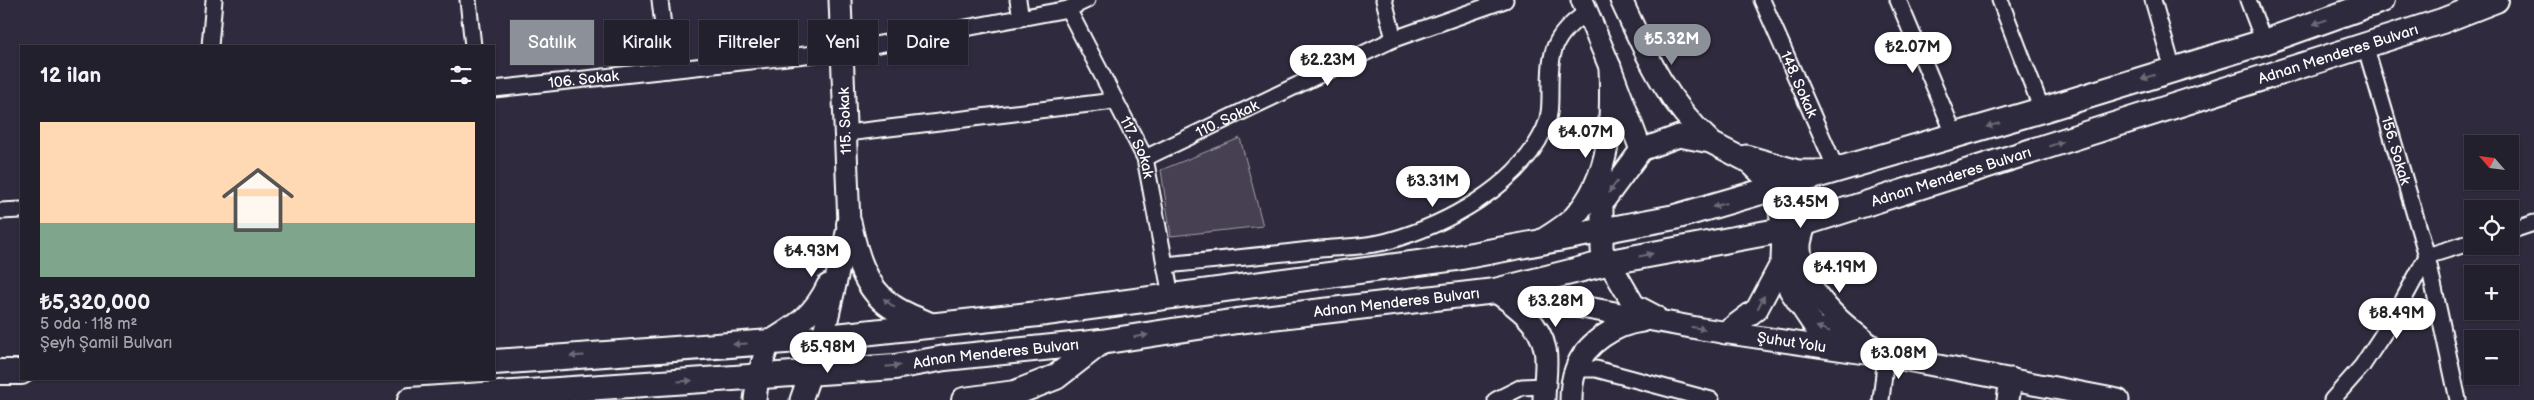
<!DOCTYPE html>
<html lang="tr">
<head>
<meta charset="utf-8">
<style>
	:root { --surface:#23202e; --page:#2f2d3a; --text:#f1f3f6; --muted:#a3a3aa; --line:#403e4a; --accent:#8c9099 }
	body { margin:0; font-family:"Balsamiq Sans",sans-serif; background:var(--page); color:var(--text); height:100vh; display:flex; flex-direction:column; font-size:19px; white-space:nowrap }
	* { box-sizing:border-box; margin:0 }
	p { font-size:16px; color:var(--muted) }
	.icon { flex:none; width:28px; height:28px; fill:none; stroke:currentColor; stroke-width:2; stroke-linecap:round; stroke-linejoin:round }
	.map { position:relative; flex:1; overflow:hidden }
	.side { position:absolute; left:20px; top:45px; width:475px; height:335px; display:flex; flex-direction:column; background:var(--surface); border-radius:0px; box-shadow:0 1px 4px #0004,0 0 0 1px var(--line) }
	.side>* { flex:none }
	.top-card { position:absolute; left:510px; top:20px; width:475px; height:45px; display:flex; gap:10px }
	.needle { width:32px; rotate:298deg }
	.fabs { position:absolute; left:2464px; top:135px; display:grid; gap:10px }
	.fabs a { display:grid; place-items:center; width:55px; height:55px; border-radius:0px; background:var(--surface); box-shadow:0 1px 4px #0004,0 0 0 1px var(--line); font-size:25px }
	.price { position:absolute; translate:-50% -42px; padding:0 11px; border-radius:18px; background:#fff; color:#222; font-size:16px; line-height:32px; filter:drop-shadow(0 1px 2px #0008) }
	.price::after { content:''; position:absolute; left:50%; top:30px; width:15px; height:11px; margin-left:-8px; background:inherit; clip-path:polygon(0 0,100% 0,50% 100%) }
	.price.on { background:var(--accent); color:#fff }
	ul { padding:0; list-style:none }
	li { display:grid; align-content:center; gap:10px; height:265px; padding:0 20px }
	li span { display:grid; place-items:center; height:155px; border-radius:0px; color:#555 }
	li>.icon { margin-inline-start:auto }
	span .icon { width:90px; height:90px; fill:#fffc; stroke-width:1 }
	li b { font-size:21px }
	h2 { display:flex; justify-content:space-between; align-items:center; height:60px; padding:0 20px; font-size:21px }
	.tag { padding:0 18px; border-radius:0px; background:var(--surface); box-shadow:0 1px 4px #0004,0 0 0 1px var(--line); font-size:18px; line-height:45px }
	.tag.on { background:var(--accent); color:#fff }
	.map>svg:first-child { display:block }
	.green { fill:#464152; stroke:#a2a0a8 }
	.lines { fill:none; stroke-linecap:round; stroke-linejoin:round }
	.street-casing { stroke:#fff; stroke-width:19 }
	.secondary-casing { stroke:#fff; stroke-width:25 }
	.primary-casing { stroke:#fff; stroke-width:28 }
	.street { stroke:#2f2a3d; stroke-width:15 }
	.secondary { stroke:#2f2a3d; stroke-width:21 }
	.primary { stroke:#2f2a3d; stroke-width:24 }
	.oneway { fill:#6d6a77 }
	.labels { text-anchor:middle; stroke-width:4; stroke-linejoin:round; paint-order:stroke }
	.street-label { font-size:15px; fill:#fff; stroke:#2f2a3d }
</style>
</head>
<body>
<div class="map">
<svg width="2534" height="400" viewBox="0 0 2534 400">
	<rect width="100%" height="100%" fill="#2f2a3d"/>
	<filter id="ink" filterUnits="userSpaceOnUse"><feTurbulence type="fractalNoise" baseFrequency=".02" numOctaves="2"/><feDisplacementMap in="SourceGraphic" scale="10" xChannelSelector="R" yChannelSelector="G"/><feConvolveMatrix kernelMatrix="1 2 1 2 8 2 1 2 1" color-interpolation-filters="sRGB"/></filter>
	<g filter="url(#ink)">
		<!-- green -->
		<polygon class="green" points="1240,138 1263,226 1171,236 1161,170"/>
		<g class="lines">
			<!-- street casing -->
			<g class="street-casing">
				<g id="street">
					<polyline points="468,0 473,46"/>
					<polyline points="660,0 668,70"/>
					<polyline points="1018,0 1021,18"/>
					<polyline points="1384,0 1394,39"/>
					<path id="s1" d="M1762,0L1837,171"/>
					<polyline points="1898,0 1955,136"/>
					<polyline points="2000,0 2042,110"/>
					<polyline points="2153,0 2173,70"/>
					<polyline points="2248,0 2264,42"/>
					<path id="s2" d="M1068,9L1145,158L1171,296"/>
					<path id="s3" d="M2365,45L2427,256L2458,400"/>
					<polyline points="210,46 214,0"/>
					<path id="s4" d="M494,89L842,51L1068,9L1087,0"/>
					<polyline points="847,133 1115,101"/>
					<path id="s5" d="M1145,158L1394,39L1505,0"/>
					<polyline points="0,211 21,210"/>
					<polyline points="2510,231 2534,223"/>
					<path d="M1165,265C1217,260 1269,255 1320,249C1342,247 1367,247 1388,241C1446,225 1518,186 1544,130C1550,118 1550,105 1550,93C1550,51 1552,36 1587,12"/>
					<polyline points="1585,369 1596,369 1711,400"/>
					<polyline points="1496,400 1522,387 1544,386"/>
					<polyline points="1881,400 1886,356"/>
					<polyline points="2332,400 2362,366 2393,319 2427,256 2472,242"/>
				</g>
			</g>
			<!-- secondary casing -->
			<g class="secondary-casing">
				<g id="secondary">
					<polyline points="1582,0 1610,67 1641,150"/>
					<path d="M1621,0C1646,54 1665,100 1710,141"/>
					<polyline points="1746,156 1798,171 1824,171"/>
					<path d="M1806,221C1804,229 1801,237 1800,244C1798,293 1849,330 1884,355"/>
					<path d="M1539,242C1550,235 1564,227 1574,217C1612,175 1612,120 1610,67"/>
					<polyline points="1782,262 1790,290 1815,327 1859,341"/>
					<path id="s6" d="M1495,291L1702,329L1886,356L2118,400"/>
					<path d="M1499,294C1519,308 1540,324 1545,349C1548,364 1544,385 1544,400"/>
					<polyline points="1655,316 1634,305 1602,250 1602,203 1641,150 1679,136 1710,142 1749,162 1776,188 1783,230 1782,262 1757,309 1725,333"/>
					<path d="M755,400L758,376L769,342C797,325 814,315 828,285"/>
					<polyline points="801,400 823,337 849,224 840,0"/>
					<path d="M1571,400C1571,390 1572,379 1576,369C1585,343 1616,324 1642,321"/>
					<polyline points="2008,400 2011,379"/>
				</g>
			</g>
			<!-- primary casing -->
			<g class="primary-casing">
				<g id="primary">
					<path d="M849,224C855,253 865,289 891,306C903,315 917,319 930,325"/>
					<polyline points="494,362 799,340 1038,314 1456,258 1675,217 2042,110 2264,42 2382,0"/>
					<polyline points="0,372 21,372"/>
					<path id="s7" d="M410,400L895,367L945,358L1101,342L1237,321L1495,291L1610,262L1783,230L2442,21L2496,0"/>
					<polyline points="964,400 1015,393 1056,377 1101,342"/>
				</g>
			</g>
			<!-- street -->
			<use href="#street" class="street"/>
			<!-- secondary -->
			<use href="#secondary" class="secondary"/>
			<!-- primary -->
			<use href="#primary" class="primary"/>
		</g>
		<!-- one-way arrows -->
		<defs><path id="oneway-solid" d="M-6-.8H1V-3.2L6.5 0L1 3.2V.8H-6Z" transform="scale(1.25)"/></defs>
		<g class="oneway">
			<use href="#oneway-solid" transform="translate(2320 22) rotate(161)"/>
			<use href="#oneway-solid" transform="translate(2148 77) rotate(163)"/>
			<use href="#oneway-solid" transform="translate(1993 125) rotate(164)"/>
			<use href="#oneway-solid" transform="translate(2056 144) rotate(-18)"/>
			<use href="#oneway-solid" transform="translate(1613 187) rotate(127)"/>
			<use href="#oneway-solid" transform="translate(1719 205) rotate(164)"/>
			<use href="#oneway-solid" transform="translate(1646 255) rotate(-12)"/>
			<use href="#oneway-solid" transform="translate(1761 302) rotate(-63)"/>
			<use href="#oneway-solid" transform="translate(889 303) rotate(-140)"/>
			<use href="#oneway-solid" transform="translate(1698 328) rotate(10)"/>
			<use href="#oneway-solid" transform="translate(1823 329) rotate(-160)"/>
			<use href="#oneway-solid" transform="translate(1141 336) rotate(-9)"/>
			<use href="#oneway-solid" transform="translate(740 344) rotate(176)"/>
			<use href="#oneway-solid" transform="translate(577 356) rotate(176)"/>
			<use href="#oneway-solid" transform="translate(893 366) rotate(-6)"/>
			<use href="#oneway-solid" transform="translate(685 381) rotate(-4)"/>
		</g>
	</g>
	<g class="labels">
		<!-- street labels -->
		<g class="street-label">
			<text dy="5" stroke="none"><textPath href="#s7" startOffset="1968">Adnan Menderes Bulvarı</textPath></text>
			<text dy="5" stroke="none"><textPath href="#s4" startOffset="90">106. Sokak</textPath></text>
			<text dy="5" stroke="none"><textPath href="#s1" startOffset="92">148. Sokak</textPath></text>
			<text dy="5" stroke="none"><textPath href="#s5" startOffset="91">110. Sokak</textPath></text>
			<text transform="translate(845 121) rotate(-92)" y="5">115. Sokak</text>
			<text dy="5" stroke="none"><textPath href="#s2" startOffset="155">117. Sokak</textPath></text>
			<text dy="5" stroke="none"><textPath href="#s3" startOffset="110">156. Sokak</textPath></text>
			<text dy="5" stroke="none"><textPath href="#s7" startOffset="1562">Adnan Menderes Bulvarı</textPath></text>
			<text dy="5" stroke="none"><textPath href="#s7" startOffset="992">Adnan Menderes Bulvarı</textPath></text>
			<text dy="5" stroke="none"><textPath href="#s6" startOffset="301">Şuhut Yolu</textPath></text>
			<text dy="5" stroke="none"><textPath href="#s7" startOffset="588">Adnan Menderes Bulvarı</textPath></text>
		</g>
	</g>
</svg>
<div class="fabs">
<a><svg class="needle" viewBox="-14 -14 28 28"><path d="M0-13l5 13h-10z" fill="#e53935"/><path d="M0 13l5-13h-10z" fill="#a3a3aa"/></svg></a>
<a><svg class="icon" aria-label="locate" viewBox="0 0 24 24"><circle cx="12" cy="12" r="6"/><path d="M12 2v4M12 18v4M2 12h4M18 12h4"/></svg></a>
<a>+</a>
<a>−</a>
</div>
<b class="price on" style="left:1672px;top:66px">₺5.32M</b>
<b class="price" style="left:1913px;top:74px">₺2.07M</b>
<b class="price" style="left:1328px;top:87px">₺2.23M</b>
<b class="price" style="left:1586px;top:159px">₺4.07M</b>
<b class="price" style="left:1433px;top:208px">₺3.31M</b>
<b class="price" style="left:1801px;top:229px">₺3.45M</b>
<b class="price" style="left:812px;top:278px">₺4.93M</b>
<b class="price" style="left:1840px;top:294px">₺4.19M</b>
<b class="price" style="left:1556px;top:328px">₺3.28M</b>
<b class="price" style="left:2397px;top:340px">₺8.49M</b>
<b class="price" style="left:828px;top:374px">₺5.98M</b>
<b class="price" style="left:1899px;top:380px">₺3.08M</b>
<div class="top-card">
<a class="tag on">Satılık</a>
<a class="tag">Kiralık</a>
<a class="tag">Filtreler</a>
<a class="tag">Yeni</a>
<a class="tag">Daire</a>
</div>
<section class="side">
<h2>12 ilan<svg class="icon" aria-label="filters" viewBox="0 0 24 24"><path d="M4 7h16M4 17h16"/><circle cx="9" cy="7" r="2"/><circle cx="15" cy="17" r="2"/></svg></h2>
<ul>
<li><span style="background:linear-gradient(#ffd9b3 65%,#7fa58c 0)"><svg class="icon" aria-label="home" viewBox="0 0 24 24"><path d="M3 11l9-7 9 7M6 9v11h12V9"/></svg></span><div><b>₺5,320,000</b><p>5 oda · 118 m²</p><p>Şeyh Şamil Bulvarı</p></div></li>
</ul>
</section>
</div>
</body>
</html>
